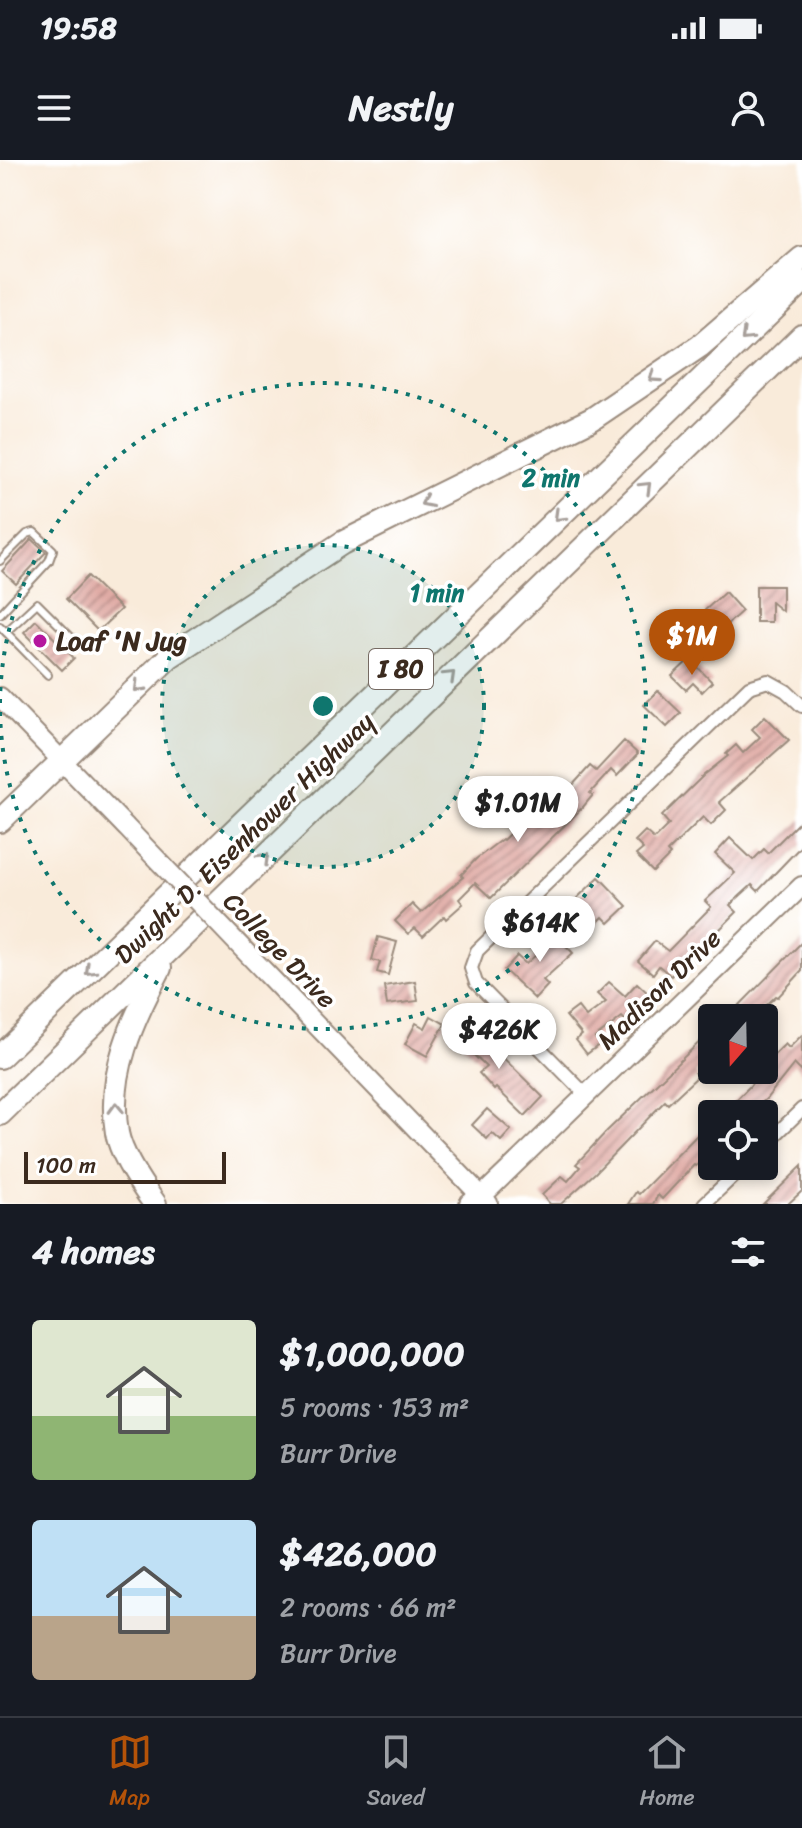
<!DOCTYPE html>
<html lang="en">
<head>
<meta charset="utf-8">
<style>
	:root { --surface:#171b24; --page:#20242c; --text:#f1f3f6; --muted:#9ea1a6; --line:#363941; --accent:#b45309 }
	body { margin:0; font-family:Sriracha,sans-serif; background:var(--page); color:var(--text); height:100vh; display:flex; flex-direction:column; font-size:30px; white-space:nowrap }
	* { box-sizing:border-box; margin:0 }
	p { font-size:26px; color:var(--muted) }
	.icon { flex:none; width:44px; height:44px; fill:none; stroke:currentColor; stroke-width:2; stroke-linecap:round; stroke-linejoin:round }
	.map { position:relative; height:1044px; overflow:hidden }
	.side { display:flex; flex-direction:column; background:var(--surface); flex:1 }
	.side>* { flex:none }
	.needle { width:52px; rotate:200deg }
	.tools { position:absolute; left:698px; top:844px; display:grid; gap:16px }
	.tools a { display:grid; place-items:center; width:80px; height:80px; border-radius:8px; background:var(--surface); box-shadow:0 4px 12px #0003; font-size:40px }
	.scale { position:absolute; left:24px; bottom:20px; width:202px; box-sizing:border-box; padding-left:8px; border:4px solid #3b2a1e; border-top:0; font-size:22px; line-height:28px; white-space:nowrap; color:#3b2a1e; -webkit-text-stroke:6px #fff; paint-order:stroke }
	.price { position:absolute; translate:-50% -68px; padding:0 18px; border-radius:28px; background:#fff; color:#222; font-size:26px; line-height:52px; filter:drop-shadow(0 2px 4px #0008) }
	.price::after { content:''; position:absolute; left:50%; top:48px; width:24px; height:18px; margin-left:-12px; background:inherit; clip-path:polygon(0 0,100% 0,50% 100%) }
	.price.active { background:var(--accent); color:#fff }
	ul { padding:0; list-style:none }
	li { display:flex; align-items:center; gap:24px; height:200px; padding:0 32px }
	li span { display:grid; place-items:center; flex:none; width:224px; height:160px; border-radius:8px; color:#555 }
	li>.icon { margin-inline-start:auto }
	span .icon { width:96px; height:96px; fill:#fffc; stroke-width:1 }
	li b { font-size:34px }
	h2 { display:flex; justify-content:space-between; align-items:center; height:96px; padding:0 32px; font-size:34px }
	.status { display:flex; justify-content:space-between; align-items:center; height:56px; padding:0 40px; background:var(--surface); direction:ltr }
	.status svg { height:22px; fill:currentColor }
	header { display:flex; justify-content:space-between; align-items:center; height:104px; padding:0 32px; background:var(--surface); font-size:36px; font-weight:700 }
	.tabs { display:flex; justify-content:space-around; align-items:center; height:112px; border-top:2px solid var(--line); background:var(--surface); font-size:22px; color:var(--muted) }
	.tabs a { display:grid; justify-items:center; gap:4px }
	.tabs .active { color:var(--accent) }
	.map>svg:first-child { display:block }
	.building { fill:url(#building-hatch) }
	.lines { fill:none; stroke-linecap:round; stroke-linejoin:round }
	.lane-casing { stroke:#9a8a7c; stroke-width:10 }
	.street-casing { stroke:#9a8a7c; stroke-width:16 }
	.secondary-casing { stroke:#9a8a7c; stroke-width:22 }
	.highway-casing { stroke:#9a8a7c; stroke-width:26 }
	.lane { stroke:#fff; stroke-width:6 }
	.street { stroke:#fff; stroke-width:12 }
	.secondary { stroke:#fff; stroke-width:18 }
	.highway { stroke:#fff; stroke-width:22 }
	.secondary-bridge-casing { stroke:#9a8a7c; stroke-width:22; stroke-linecap:butt }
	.secondary-bridge { stroke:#fff; stroke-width:18 }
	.oneway { stroke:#a79f9a }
	.ring { fill:none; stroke:#0f766e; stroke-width:4; stroke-dasharray:4 8 }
	.poi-dot { fill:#b5179e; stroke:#fff; stroke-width:3 }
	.labels { text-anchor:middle; stroke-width:7; stroke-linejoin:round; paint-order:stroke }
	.shield { fill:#fff; stroke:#766a62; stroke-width:2 }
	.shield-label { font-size:24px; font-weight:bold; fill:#3b2a1e }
	.poi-label { font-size:26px; font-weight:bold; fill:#3b2a1e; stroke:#fff; text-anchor:start }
	.street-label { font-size:26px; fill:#3b2a1e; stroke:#fff }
	.centre { fill:#0f766e; stroke:#fff; stroke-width:4 }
	.ring-label { font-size:24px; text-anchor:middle; font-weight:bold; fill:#0f766e; stroke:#fff; stroke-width:7; stroke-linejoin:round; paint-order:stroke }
</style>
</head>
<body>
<div class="status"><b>19:58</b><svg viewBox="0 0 49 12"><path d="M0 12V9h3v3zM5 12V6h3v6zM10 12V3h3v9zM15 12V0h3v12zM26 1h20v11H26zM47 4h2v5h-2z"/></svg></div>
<header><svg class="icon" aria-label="menu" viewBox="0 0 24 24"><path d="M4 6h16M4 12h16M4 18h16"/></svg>Nestly<svg class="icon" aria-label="person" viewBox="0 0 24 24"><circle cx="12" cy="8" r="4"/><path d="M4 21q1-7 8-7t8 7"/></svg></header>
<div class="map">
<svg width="802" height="1044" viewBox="0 0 802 1044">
	<defs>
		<pattern id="building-hatch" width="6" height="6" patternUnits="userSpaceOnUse" patternTransform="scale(2)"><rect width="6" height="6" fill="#e0aba5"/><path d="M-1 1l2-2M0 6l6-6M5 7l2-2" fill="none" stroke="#b78b86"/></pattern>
	</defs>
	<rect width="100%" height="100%" fill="#fff"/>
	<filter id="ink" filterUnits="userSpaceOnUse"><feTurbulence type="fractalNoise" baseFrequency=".0125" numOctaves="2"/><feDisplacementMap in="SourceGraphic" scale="16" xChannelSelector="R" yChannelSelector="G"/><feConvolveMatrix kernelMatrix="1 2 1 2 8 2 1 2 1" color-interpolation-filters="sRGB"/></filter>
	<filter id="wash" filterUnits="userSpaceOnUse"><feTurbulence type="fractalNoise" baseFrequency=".006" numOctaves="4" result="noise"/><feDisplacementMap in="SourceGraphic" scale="32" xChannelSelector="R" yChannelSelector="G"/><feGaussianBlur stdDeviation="1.8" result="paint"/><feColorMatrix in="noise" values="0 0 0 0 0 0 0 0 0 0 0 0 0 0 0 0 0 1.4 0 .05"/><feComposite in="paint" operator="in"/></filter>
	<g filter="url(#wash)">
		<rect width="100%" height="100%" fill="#f9ebda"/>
		<g id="blocks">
			<!-- building -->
			<g class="building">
				<polygon points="32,379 46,392 16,424 2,411"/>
				<polygon points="88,416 121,449 98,471 66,439"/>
				<polygon points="756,426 782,426 782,451 771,442 771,462 756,462"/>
				<polygon points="725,432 742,451 721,470 704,451"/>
				<polygon points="36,460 74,498 62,510 24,472"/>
				<polygon points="690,499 712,522 702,532 693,523 686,530 672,516"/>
				<polygon points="658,531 681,553 667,567 644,545"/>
				<polygon points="765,556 789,580 719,642 726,650 711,665 703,657 667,692 670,695 653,712 636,695 643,689 635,681 645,671 654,679 669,664 662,656 704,615 728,596 726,594 736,585 743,593 760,577 752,569"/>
				<polygon points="624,581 638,594 617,616 611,610 590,633 593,635 583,647 491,738 475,723 459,739 463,744 446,759 444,756 423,776 415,768 408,774 395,761 412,744 421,753 463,717 461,715 476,699 502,679 503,680 532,652 529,650 548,629 560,639 590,606 596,611"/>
				<polygon points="802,659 802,685 758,731 752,725 730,745 737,752 696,793 693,790 671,816 659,806 653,814 638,801 655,781 668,791 711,747 705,741 735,713 715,694 730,678 753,700 764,689 768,693"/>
				<polygon points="599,717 627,746 609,763 603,757 595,765 573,742"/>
				<polygon points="548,767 573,793 543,820 548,825 535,839 504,810 517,796 526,804 546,786 537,777"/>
				<polygon points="378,777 397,782 388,815 377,812 380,802 372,800"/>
				<polygon points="802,782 802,811 778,837 776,836 753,858 727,858"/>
				<polygon points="415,821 418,841 387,845 384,826"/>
				<polygon points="609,822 625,836 637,823 650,835 626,861 622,857 595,878 600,884 587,894 576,880 582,875 566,856 578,847 586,857 606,842 597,834"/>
				<polygon points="431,856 445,864 427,896 405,884 416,863 425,868"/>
				<polygon points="466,861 543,937 525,956 496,928 494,930 479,913 486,907 453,875"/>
				<polygon points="712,870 712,897 695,913 698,916 668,944 665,941 595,1013 561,1044 550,1044 542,1035 562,1016 568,1021 580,1007 576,1004 607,971"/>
				<polygon points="802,875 802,912 794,904 766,939 749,954 722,954 750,926 761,910 764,910 772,897 785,884 789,888"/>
				<polygon points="487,949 511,970 501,981 492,973 487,979 472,965"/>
				<polygon points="707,965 712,970 712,989 696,1006 694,1005 662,1039 658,1035 653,1044 628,1044 636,1032 639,1034"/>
				<polygon points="802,1006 802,1031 788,1044 763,1044"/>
			</g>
		</g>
	</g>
	<g filter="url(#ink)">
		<use href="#blocks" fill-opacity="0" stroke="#9a8a7c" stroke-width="2"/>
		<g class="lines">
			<!-- lane casing -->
			<g class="lane-casing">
				<g id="lane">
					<polyline points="0,401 27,374 34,372 53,390 49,401 0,454"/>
					<polyline points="0,466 48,515"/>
					<polyline points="6,472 37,443 79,485"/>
				</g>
			</g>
			<!-- street casing -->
			<g class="street-casing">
				<g id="street">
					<polyline points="587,936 476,823 471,808 477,791 749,527 768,521 786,531 802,546"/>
					<polyline points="764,986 802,949"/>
					<polyline points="704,1044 744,1006"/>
				</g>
			</g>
			<!-- secondary casing -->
			<g class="secondary-casing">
				<g id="secondary">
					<polyline points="0,537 125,666"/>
					<polyline points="265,812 488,1043"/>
					<polyline points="482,1036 802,726"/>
				</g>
			</g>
			<!-- highway casing -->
			<g class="highway-casing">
				<g id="highway">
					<polyline points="0,661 169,497 342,383 592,259 700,186 802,98"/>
					<polyline points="0,897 802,122"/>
					<polyline points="0,954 802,176"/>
					<path d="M155,1044C142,1026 121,994 117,973C107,912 133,861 160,808"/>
					<polyline points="471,1044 482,1036"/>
				</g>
			</g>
			<!-- lane -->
			<use href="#lane" class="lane"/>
			<!-- street -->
			<use href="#street" class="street"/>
			<!-- secondary -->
			<use href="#secondary" class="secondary"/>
			<!-- highway -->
			<use href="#highway" class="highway"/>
			<!-- secondary-bridge casing -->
			<g class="secondary-bridge-casing">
				<polyline id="secondary-bridge" points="125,666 265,812"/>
			</g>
			<!-- secondary-bridge -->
			<use href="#secondary-bridge" class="secondary-bridge"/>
		</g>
		<!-- one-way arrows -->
		<defs><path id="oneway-chevron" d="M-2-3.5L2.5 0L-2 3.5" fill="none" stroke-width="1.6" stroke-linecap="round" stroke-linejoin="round" transform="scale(2)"/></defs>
		<g class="oneway">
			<use href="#oneway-chevron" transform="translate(746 176) rotate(136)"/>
			<use href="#oneway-chevron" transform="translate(654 217) rotate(146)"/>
			<use href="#oneway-chevron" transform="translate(646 327) rotate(-44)"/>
			<use href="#oneway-chevron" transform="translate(426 342) rotate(154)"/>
			<use href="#oneway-chevron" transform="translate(559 356) rotate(136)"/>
			<use href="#oneway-chevron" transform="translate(450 516) rotate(-44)"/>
			<use href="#oneway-chevron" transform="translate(139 527) rotate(135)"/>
			<use href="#oneway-chevron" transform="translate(264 698) rotate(-44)"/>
			<use href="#oneway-chevron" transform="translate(90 810) rotate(136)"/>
			<use href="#oneway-chevron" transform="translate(116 948) rotate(-92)"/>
		</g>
	</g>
	<!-- distance rings -->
	<circle cx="323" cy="546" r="161" fill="#0f766e" fill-opacity=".12"/>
	<g class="ring">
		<circle cx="323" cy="546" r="161"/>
		<path d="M0 543A323 323 0 1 1 0 549"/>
	</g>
	<!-- markers -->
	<circle class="poi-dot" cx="40" cy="481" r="8"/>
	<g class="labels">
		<!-- shield labels -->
		<rect class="shield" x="369" y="489" width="64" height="40" rx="6"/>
		<g class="shield-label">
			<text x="401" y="517">I 80</text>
		</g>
		<!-- poi labels -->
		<g class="poi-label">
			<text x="56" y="490">Loaf 'N Jug</text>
		</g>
		<!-- street labels -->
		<g class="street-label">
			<text transform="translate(244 678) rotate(-44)" y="9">Dwight D. Eisenhower Highway</text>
			<text transform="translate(280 790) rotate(46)" y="9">College Drive</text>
			<text transform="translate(659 829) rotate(-44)" y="9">Madison Drive</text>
		</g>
	</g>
	<circle cx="323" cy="546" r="12" class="centre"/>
	<g class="ring-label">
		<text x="551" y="326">2 min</text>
		<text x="437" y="441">1 min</text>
	</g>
</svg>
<div class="tools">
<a><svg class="needle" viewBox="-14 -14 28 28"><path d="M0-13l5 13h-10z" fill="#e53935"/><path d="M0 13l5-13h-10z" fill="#9ea1a6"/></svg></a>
<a><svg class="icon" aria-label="locate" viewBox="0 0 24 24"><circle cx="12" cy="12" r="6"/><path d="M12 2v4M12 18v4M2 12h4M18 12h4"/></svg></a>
</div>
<div class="scale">100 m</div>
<b class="price active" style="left:692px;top:517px">$1M</b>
<b class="price" style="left:518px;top:684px">$1.01M</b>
<b class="price" style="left:540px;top:804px">$614K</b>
<b class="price" style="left:499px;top:911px">$426K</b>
</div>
<section class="side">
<h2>4 homes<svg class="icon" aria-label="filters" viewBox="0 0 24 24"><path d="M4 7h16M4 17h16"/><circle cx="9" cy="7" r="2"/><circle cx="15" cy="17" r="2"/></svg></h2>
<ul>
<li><span style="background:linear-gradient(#dfe7d0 60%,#8fb573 0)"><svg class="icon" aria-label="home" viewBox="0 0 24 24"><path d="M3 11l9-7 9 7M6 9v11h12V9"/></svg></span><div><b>$1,000,000</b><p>5 rooms · 153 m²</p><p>Burr Drive</p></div></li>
<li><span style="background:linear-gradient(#bfe0f5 60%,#b9a48a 0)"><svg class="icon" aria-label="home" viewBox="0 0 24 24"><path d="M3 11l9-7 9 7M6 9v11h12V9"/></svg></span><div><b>$426,000</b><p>2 rooms · 66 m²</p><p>Burr Drive</p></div></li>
</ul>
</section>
<nav class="tabs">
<a class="active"><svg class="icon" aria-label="map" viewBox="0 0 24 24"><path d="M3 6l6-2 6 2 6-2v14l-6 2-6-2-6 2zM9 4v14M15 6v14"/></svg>Map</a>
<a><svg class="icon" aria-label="saved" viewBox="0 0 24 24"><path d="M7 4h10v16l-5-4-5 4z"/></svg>Saved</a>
<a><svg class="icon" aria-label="home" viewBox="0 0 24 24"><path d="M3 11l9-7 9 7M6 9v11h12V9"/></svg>Home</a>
</nav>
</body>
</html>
